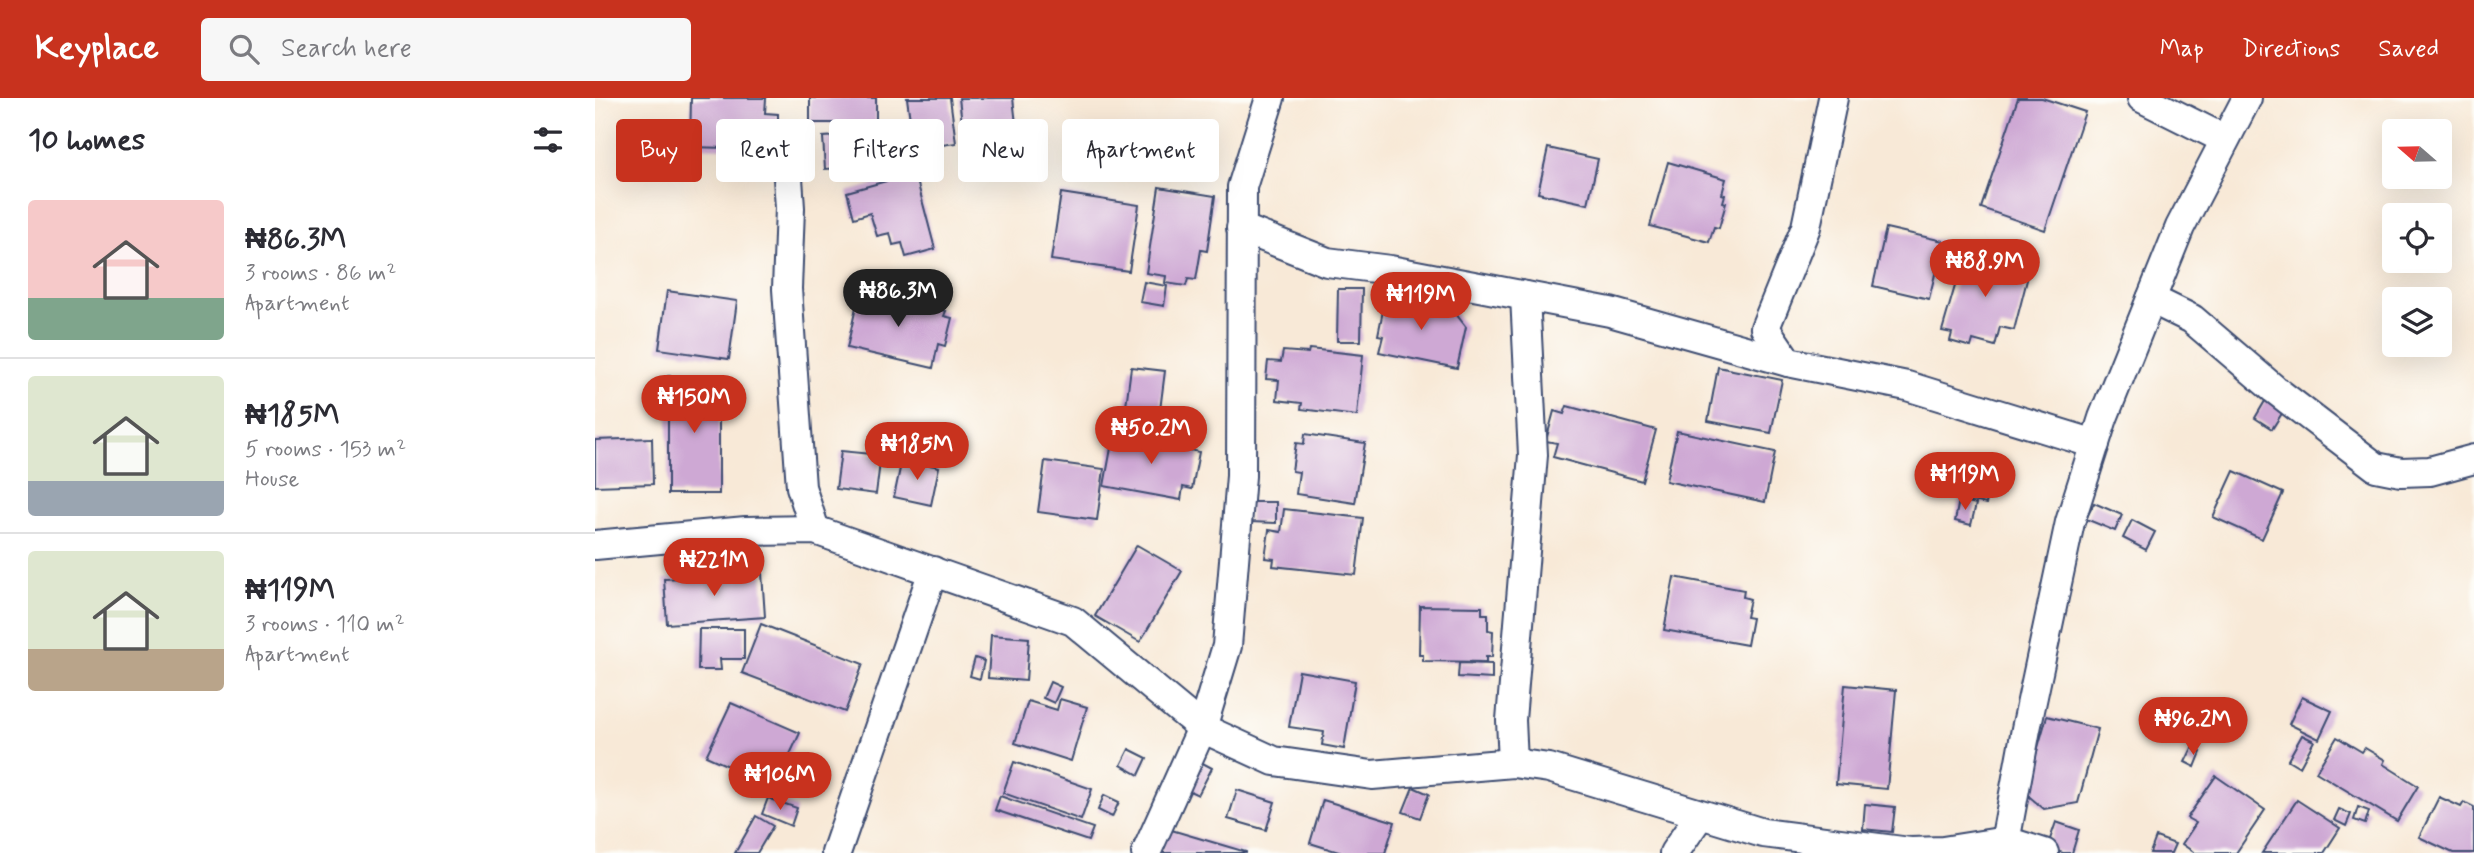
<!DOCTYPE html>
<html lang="en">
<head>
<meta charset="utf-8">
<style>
	:root { --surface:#fff; --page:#f7f7f7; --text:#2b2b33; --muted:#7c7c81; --line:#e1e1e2; --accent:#c8321e }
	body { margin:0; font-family:Mynerve,sans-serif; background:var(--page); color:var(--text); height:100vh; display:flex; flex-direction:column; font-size:26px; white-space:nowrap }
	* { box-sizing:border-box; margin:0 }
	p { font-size:23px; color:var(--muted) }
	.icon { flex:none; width:38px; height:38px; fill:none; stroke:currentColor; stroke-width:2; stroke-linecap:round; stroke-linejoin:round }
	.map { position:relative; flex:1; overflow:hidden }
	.details { display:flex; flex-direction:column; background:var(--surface); width:595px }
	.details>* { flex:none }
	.banner { position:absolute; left:21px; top:21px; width:665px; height:63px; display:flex; gap:14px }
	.needle { width:46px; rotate:290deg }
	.controls { position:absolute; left:1787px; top:21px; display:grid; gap:14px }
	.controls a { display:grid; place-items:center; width:70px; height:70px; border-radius:7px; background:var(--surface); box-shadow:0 7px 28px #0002; font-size:35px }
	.price { position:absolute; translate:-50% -60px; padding:0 16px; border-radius:24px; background:var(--accent); color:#fff; font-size:23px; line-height:46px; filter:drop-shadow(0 2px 4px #0008) }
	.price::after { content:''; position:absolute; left:50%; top:42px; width:21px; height:16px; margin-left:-10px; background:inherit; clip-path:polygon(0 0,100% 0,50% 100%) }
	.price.current { background:#222; color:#fff }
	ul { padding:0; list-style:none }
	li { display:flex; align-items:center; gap:21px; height:175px; padding:0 28px }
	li+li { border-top:2px solid var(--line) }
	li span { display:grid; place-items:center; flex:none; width:196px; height:140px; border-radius:7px; color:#555 }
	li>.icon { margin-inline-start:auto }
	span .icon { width:84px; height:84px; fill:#fffc; stroke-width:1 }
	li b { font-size:30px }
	h2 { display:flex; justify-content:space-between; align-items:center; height:84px; padding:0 28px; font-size:30px }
	.chip { padding:0 24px; border-radius:7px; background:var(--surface); box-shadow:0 7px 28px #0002; font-size:24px; line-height:63px }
	.chip.current { background:var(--accent); color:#fff }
	header { display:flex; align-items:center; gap:42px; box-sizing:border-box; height:98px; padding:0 35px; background:var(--accent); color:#fff }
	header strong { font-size:33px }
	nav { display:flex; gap:38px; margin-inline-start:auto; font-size:24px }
	.search { width:490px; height:63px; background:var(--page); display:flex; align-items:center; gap:18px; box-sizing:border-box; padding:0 24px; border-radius:7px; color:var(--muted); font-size:26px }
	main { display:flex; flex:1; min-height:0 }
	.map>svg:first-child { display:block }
	.building { fill:#cea8d4 }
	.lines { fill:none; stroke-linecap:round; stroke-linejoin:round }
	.minor-casing { stroke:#3c4b70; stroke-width:32 }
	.minor { stroke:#fff; stroke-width:28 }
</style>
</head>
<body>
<header>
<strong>Keyplace</strong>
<div class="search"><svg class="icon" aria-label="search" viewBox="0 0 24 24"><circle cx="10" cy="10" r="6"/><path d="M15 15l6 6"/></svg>Search here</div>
<nav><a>Map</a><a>Directions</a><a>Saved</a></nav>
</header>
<main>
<section class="details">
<h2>10 homes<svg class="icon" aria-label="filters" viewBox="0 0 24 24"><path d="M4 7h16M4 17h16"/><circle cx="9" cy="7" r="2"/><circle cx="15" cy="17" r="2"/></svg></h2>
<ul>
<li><span style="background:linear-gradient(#f6c9c9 70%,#7fa58c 0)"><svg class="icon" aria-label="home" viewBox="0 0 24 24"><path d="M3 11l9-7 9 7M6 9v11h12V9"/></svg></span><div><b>₦86.3M</b><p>3 rooms · 86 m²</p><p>Apartment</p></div></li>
<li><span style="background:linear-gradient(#dfe7d0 75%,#9aa5b1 0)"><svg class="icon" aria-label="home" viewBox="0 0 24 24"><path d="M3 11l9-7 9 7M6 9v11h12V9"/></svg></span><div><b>₦185M</b><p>5 rooms · 153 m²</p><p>House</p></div></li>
<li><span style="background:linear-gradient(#dfe7d0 70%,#b9a48a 0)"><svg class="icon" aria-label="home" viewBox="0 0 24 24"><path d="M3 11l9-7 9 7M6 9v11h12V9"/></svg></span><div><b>₦119M</b><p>3 rooms · 110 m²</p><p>Apartment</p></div></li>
</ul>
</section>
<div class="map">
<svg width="1879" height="755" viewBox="0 0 1879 755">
	<rect width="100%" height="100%" fill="#fdfcf7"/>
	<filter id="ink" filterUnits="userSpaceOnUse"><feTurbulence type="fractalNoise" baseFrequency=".0143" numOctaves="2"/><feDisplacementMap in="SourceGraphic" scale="14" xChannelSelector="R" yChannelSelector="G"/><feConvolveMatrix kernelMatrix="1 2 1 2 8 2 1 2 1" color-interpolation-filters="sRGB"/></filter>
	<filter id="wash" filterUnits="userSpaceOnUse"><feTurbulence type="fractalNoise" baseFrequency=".00686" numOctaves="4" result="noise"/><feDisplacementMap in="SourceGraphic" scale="28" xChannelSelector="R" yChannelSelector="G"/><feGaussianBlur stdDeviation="1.57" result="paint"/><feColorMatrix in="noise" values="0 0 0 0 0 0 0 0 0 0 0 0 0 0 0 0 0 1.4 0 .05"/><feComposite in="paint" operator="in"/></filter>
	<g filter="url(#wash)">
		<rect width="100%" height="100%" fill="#f8e9d7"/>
		<g id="blocks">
			<!-- building -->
			<g class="building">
				<polygon points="96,0 171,0 170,15 183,16 183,36 170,36 170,51 95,49"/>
				<rect x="215" y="0" width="66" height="25"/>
				<polygon points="312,0 355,0 361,45 319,51"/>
				<polygon points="364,0 418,0 422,35 369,41"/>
				<polygon points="1423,0 1447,0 1490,14 1450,132 1386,110"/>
				<polygon points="294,35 296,67 230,71 228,39"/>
				<polygon points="953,50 1003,61 993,106 943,95"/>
				<polygon points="1073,64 1131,81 1127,96 1130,97 1128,104 1131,105 1124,130 1119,129 1114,144 1055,128"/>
				<polygon points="320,75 340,151 311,159 307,145 298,147 295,135 282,138 275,115 259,120 252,94"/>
				<polygon points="564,89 620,98 612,153 606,152 601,182 593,181 591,188 570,185 571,178 551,175"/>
				<polygon points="466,95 544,107 534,173 456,162"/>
				<polygon points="1291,130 1348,143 1334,201 1278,188"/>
				<polygon points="1371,150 1424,165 1433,178 1419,232 1405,229 1400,248 1378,242 1376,249 1355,243 1357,235 1347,233"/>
				<polygon points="549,184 572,188 569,208 545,204"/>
				<polygon points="265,191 341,209 341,211 351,213 349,218 357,220 350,248 343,246 338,270 252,250"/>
				<polygon points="743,191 767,191 766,243 742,243"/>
				<polygon points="72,193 142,203 134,261 64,251"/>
				<polygon points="791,198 857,211 871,229 862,270 784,254 788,238 783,237"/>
				<polygon points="714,251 768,257 762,318 706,311 707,305 682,302 684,282 671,281 673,263 686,264 688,253 713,255"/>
				<polygon points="536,269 570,273 563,328 529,324"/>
				<polygon points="1123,269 1187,282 1176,335 1113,323"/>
				<rect x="73" y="278" width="51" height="118"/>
				<polygon points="1673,298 1691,309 1677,331 1660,320"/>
				<polygon points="972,308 1061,332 1047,383 958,359 962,345 951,343 959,313 969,316"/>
				<polygon points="1082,333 1180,354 1170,404 1071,383"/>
				<polygon points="519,334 596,348 595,352 604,354 597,391 588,389 586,402 509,388"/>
				<polygon points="710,336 770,345 760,405 701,396 704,374 697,373 701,345 709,346"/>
				<polygon points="57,340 58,386 0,388 0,342"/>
				<polygon points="246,353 286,357 281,396 241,391"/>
				<polygon points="307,361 344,369 336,407 299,399"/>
				<polygon points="450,363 509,371 502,422 443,414"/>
				<polygon points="1384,369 1400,373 1391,406 1375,402"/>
				<polygon points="1639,373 1688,395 1667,441 1618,419"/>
				<polygon points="1364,402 1381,406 1376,427 1360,423"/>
				<polygon points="655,404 681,404 681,425 655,424"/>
				<polygon points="1499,405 1527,417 1520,433 1491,421"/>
				<polygon points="689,411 768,420 761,477 678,468 679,461 670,460 674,432 686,434"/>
				<polygon points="1537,422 1560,434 1551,452 1528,440"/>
				<polygon points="542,447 587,473 545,544 500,518"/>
				<polygon points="167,475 170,519 72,526 69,481"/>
				<polygon points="1079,479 1149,492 1148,499 1155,501 1151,519 1157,520 1152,547 1069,532"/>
				<polygon points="825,508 887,509 887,516 893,516 893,532 898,533 897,559 891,559 891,564 828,563 828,557 824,557"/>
				<polygon points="166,526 268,566 250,614 147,575"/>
				<polygon points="104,531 149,531 149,561 125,561 126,572 103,572"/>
				<polygon points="396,537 434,540 431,583 393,580"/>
				<polygon points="380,560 389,563 385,581 375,578"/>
				<polygon points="864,565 897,566 897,581 863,579"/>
				<polygon points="704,573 760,583 749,651 727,647 729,634 694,629"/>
				<polygon points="455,584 466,589 459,605 448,600"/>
				<polygon points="1250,587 1301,592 1292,691 1241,686"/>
				<polygon points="1707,599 1737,613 1724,641 1694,626"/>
				<polygon points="465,601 492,609 476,663 420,645 433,603 462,612"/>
				<polygon points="136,605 205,635 189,669 202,675 194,695 111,658"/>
				<polygon points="1452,618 1503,631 1483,705 1449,711 1430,695"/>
				<polygon points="1707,637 1719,643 1705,669 1693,662"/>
				<polygon points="1742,639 1767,654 1770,650 1790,662 1788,666 1823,688 1802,723 1721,674"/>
				<polygon points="1597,650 1606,654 1600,669 1590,664"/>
				<polygon points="534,651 552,660 544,677 526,667"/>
				<polygon points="600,661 617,670 603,697 586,689"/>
				<polygon points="419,664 497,691 486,722 408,695"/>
				<polygon points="1621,678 1670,712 1641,755 1600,755 1587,746 1601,725 1592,720"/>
				<polygon points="818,689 834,696 825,720 808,714"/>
				<polygon points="642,692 680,704 671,732 633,721"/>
				<polygon points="509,697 524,704 517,719 503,712"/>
				<polygon points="405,698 498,730 493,743 400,712"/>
				<polygon points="1844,699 1866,709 1869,704 1879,709 1879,755 1858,755 1824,739"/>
				<polygon points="173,700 202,710 196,728 167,716"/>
				<polygon points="728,702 800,724 790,755 747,755 715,745"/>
				<polygon points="1702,702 1745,730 1729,755 1667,755"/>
				<polygon points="1270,706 1300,709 1297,734 1268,731"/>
				<polygon points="1763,709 1774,713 1770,726 1759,722"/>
				<polygon points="1744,711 1756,716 1751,728 1739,722"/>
				<polygon points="161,718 178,728 162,755 140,755"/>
				<polygon points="1461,724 1484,732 1477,755 1468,755 1452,750"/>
				<polygon points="573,731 651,754 651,755 566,755"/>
				<polygon points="1561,739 1580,746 1576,755 1555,755"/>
			</g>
		</g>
	</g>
	<g filter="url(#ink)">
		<use href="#blocks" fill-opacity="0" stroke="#3c4b70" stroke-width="2"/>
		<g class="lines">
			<!-- minor casing -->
			<g class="minor-casing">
				<g id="minor">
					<polyline points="1238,0 1211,129 1170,230 1193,264 1312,288 1500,346"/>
					<polyline points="1547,0 1629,41"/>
					<polyline points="193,80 195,110 192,191 206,389 220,432"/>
					<polyline points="646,130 732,164 795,172 1015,214 1193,264"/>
					<polyline points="1556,201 1597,221 1679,291 1781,369 1806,374 1835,373 1879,361"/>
					<polyline points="0,447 151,433 220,432 478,523 607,630 679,663 777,677 918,665 954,670 1168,735 1315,754 1348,753 1411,743 1449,755"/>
					<polyline points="918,665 916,622 938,357 930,198"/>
					<polyline points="241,755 338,473"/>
					<polyline points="551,755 607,630 632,548 646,378 647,89 675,0"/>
					<polyline points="1079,755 1105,717"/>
					<polyline points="1408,755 1431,631 1475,424 1508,320 1585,129 1652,0"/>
				</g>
			</g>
			<!-- minor -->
			<use href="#minor" class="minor"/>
		</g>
	</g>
</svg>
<div class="controls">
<a><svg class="needle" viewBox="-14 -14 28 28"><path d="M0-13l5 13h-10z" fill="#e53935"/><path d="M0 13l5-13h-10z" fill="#7c7c81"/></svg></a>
<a><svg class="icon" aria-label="locate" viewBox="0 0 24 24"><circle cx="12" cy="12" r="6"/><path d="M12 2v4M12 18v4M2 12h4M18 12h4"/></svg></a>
<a><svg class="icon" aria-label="layers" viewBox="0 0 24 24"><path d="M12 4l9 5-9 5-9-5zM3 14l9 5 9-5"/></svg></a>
</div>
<b class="price" style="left:1390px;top:201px">₦88.9M</b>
<b class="price current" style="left:303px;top:231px">₦86.3M</b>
<b class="price" style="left:826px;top:234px">₦119M</b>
<b class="price" style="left:99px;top:337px">₦150M</b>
<b class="price" style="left:556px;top:368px">₦50.2M</b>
<b class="price" style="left:322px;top:384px">₦185M</b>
<b class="price" style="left:1370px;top:414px">₦119M</b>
<b class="price" style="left:119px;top:500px">₦221M</b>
<b class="price" style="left:1598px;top:659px">₦96.2M</b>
<b class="price" style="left:185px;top:714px">₦106M</b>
<div class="banner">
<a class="chip current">Buy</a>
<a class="chip">Rent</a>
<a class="chip">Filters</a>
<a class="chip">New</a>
<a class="chip">Apartment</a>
</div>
</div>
</main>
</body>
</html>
